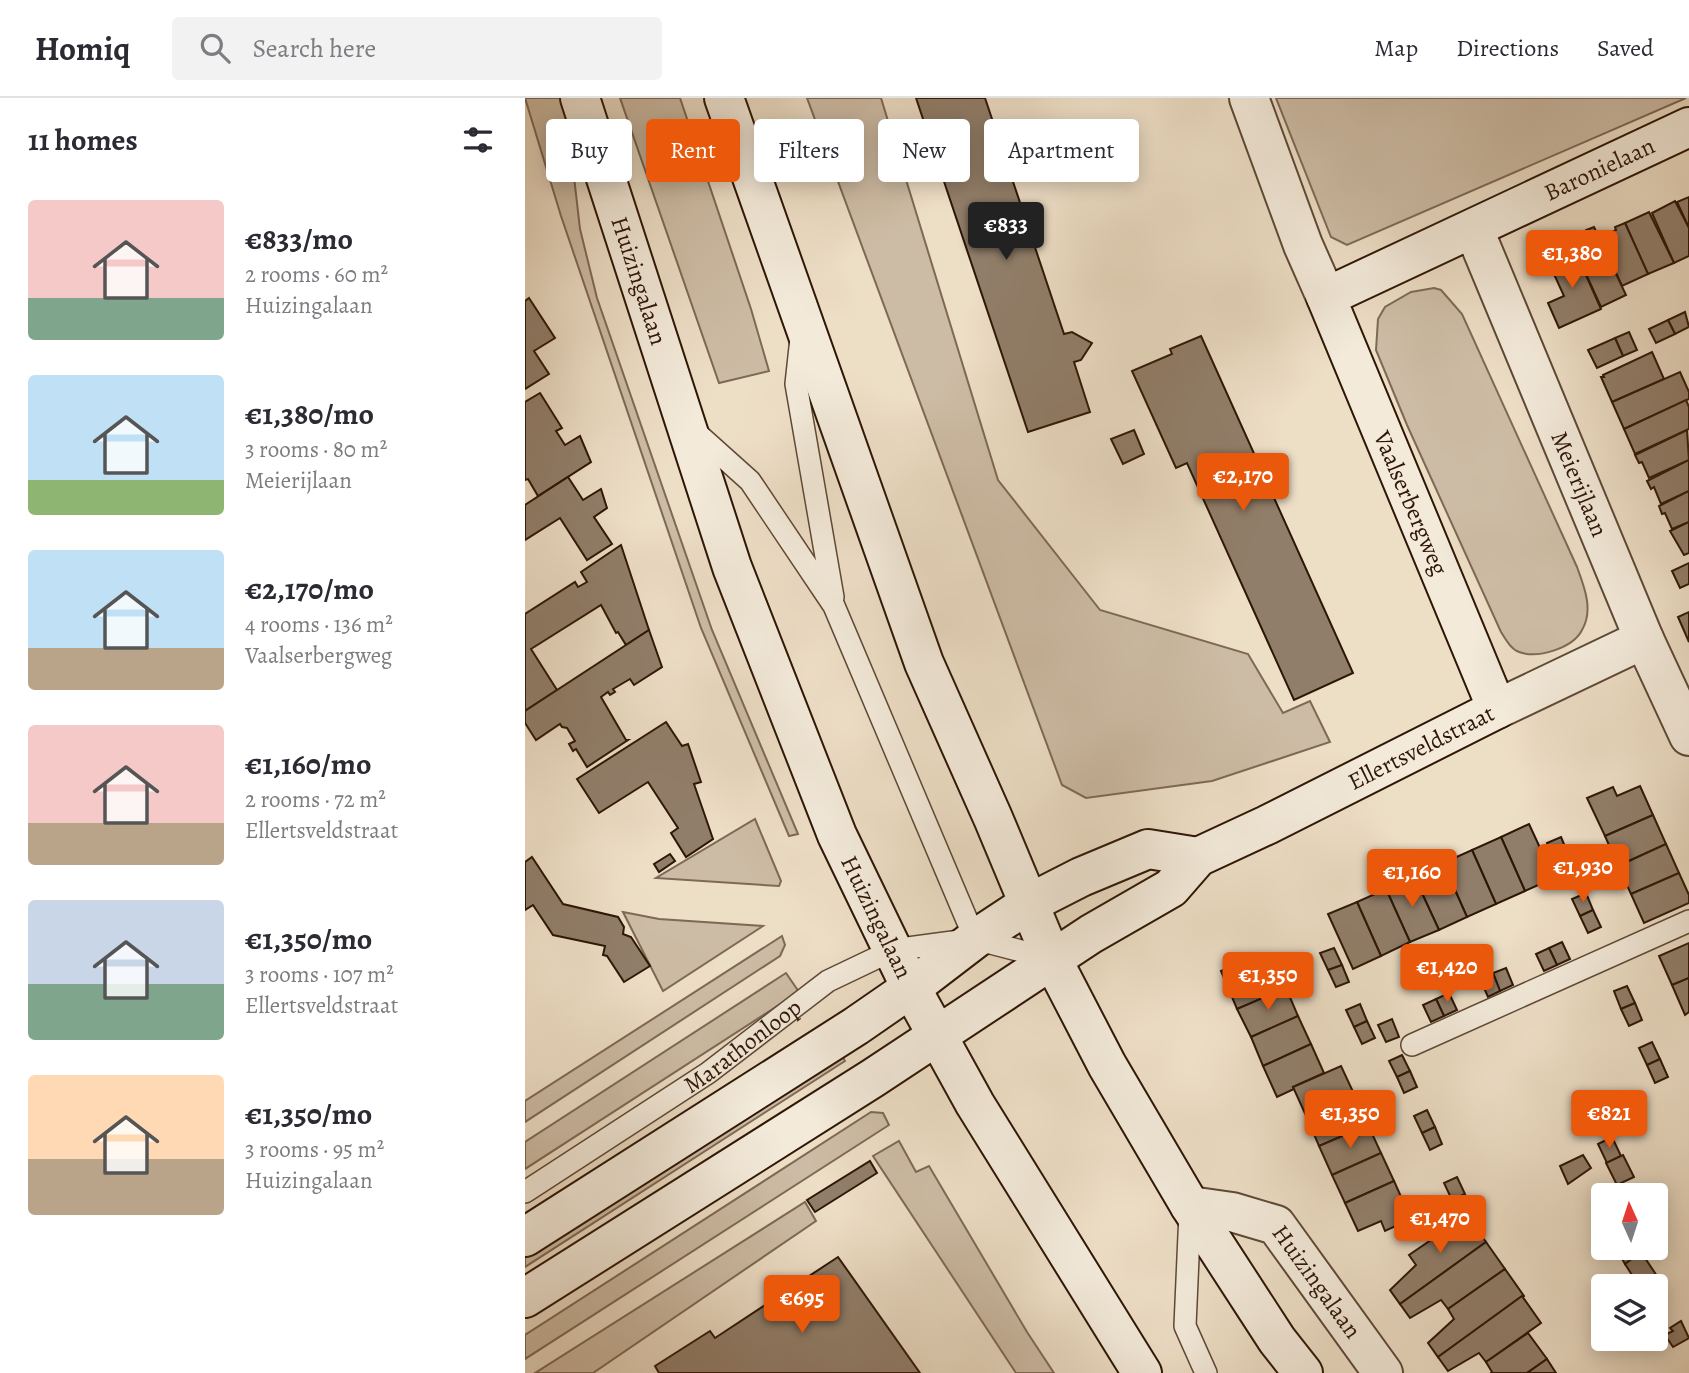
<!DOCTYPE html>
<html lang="en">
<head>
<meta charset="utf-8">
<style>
	:root { --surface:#fff; --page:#f2f2f3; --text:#2b2b33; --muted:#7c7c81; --line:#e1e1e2; --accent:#ea580c }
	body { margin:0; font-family:Alegreya,serif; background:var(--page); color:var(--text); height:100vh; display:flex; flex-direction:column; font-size:26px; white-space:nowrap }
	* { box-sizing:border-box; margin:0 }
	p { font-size:23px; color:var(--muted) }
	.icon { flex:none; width:38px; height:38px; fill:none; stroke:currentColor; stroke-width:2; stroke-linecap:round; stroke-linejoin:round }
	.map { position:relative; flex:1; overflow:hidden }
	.side { display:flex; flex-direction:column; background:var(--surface); width:525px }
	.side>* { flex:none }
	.hud { position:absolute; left:21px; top:21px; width:665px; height:63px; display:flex; gap:14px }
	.needle { width:46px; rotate:357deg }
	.fabs { position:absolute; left:1066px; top:1085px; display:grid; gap:14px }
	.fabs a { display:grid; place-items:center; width:77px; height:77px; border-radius:7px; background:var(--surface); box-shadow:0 4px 18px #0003; font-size:35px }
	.price { position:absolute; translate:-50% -60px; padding:0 16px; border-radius:7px; background:var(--accent); color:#fff; font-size:23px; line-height:46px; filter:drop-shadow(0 2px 4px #0008) }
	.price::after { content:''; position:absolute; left:50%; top:42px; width:21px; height:16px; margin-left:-10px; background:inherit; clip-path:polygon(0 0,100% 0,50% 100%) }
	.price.current { background:#222; color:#fff }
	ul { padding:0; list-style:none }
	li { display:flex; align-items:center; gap:21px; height:175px; padding:0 28px }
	li span { display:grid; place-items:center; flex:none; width:196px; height:140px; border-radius:7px; color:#555 }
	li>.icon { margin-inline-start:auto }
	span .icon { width:84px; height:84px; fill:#fffc; stroke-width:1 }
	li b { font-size:30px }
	h2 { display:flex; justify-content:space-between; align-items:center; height:84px; padding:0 28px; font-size:30px }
	.tag { padding:0 24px; border-radius:7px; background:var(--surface); box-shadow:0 4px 18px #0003; font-size:24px; line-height:63px }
	.tag.current { background:var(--accent); color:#fff }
	header { display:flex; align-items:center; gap:42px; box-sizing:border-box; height:98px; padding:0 35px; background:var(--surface); border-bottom:2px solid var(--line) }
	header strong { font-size:33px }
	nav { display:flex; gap:38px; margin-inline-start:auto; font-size:24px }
	.search { width:490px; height:63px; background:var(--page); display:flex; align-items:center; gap:18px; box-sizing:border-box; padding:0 24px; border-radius:7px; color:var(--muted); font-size:26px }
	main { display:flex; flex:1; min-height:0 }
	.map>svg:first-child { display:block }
	.green { fill:#cdbca5; stroke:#7e6956; stroke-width:2 }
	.building { fill:#917e6a; stroke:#2e1606; stroke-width:2 }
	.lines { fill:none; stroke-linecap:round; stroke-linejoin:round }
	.lane-casing { stroke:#5e4836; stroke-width:24 }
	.street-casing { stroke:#5e4836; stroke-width:42 }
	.secondary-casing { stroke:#2e1606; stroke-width:42 }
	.lane { stroke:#f3eada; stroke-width:21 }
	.street { stroke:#f3eada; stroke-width:38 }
	.secondary { stroke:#f3eada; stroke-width:38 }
	.labels { text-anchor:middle; stroke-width:5; stroke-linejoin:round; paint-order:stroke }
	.street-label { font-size:24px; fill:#2e1606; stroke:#f3eada }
</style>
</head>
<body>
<header>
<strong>Homiq</strong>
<div class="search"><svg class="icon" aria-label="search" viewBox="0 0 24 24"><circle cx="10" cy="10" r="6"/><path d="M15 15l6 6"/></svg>Search here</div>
<nav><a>Map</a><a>Directions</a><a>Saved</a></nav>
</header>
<main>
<section class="side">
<h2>11 homes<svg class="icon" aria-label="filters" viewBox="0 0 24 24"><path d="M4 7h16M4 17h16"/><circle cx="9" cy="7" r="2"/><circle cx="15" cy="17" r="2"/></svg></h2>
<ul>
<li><span style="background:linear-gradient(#f6c9c9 70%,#7fa58c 0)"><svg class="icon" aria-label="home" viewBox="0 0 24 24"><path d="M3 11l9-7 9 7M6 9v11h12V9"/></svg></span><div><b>€833/mo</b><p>2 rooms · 60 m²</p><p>Huizingalaan</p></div></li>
<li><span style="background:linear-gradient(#bfe0f5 75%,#8fb573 0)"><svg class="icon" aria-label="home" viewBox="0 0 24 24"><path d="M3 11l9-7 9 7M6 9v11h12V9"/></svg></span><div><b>€1,380/mo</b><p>3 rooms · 80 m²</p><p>Meierijlaan</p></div></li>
<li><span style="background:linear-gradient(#bfe0f5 70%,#b9a48a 0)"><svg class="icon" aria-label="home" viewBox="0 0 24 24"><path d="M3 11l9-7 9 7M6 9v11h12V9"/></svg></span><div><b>€2,170/mo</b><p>4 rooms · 136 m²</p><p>Vaalserbergweg</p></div></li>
<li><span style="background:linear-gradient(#f6c9c9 70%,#b9a48a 0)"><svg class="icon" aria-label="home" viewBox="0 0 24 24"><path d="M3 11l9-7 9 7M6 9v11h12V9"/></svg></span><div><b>€1,160/mo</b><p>2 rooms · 72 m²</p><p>Ellertsveldstraat</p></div></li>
<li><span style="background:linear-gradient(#c9d6e8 60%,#7fa58c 0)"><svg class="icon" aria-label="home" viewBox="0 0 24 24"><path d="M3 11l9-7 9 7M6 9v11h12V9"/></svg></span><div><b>€1,350/mo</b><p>3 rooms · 107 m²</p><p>Ellertsveldstraat</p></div></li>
<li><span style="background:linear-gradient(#ffd9b3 60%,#b9a48a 0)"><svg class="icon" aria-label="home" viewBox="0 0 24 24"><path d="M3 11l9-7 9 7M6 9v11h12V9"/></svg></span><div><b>€1,350/mo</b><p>3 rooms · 95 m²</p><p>Huizingalaan</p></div></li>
</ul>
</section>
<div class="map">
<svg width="1164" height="1275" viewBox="0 0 1164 1275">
	<rect width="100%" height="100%" fill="#eddec6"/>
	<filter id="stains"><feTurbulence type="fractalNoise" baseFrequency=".00286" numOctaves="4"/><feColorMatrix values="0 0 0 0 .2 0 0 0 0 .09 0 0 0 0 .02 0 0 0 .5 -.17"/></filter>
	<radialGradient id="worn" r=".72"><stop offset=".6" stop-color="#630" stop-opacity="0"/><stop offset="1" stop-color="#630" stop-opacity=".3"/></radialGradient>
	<!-- green -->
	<g class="green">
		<polygon points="0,0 40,0 55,131 72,200 187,532 273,736 264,738 176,530 36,118"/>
		<polygon points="95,0 155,0 226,211 244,273 194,285"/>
		<polygon points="282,0 356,0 473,382 575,512 723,556 758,615 785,603 805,644 687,683 561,700 537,687"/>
		<polygon points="751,0 1161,0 822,147 806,139"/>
		<path d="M909,190L916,192L937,216L1052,469C1059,488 1069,512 1057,532C1048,550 1013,561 994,554C986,551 981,542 976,534L882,327L851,252L853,221L860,209L886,194Z"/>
		<polygon points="230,721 256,783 254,788 131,780"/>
		<polygon points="98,814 134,821 238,828 138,893"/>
		<polygon points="257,838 260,847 255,858 0,1024 0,1003"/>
		<polygon points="261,875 274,894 0,1071 0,1044"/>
		<polygon points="312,950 320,963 0,1169 0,1152"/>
		<polygon points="346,1014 358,1015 364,1027 0,1261 0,1237"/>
		<polygon points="374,1043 391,1074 404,1068 502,1234 529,1275 491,1275 348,1058"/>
		<polygon points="280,1104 291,1123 68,1275 10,1275"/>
	</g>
	<!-- building -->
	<g class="building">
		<polygon points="391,0 460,0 539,236 547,234 567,245 556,262 549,264 565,314 503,334"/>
		<polygon points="1164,99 1164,130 1152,104"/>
		<polygon points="1150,103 1164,130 1164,158 1149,165 1127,115"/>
		<polygon points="1124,114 1149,165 1123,176 1100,125"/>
		<polygon points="1100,125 1123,176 1097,188 1075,139 1091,132 1090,129"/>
		<polygon points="1069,129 1101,197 1076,209 1046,143 1062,136 1061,132"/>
		<polygon points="1048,148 1076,211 1034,230 1023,205 1039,198 1023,163 1040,155 1039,152"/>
		<polygon points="4,200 30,240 9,253 24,276 0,291 0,203"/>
		<polygon points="1160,214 1164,229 1150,236 1143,222"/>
		<polygon points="1143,222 1150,236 1131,245 1124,231"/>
		<polygon points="1104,234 1112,252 1098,258 1090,240"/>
		<polygon points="676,238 828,575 769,602 662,365 651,370 607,273 647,256 645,251"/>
		<polygon points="1090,240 1098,258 1072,270 1063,252"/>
		<polygon points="1127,254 1139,281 1087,304 1076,279 1079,279 1078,277"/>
		<polygon points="1155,274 1164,294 1164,301 1099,331 1087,304"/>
		<polygon points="15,295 37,330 31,333 40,347 55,338 66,364 13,398 3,381 0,382 0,304"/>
		<polygon points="1161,302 1164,309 1164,331 1110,356 1099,331"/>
		<polygon points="609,332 619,356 598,366 586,341"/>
		<polygon points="1162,332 1164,362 1124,380 1117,364 1114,365 1110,357"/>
		<polygon points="1164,362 1164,393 1136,406 1129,389 1126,391 1122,383"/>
		<polygon points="43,379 58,402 76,391 82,410 69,419 87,446 62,462 35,420 0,442 0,407"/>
		<polygon points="1164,393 1164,424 1147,431 1140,415 1137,416 1134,408"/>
		<polygon points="1164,424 1164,455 1159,457 1145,433"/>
		<polygon points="96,447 124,532 101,547 93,534 91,535 76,507 6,551 32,592 0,613 0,516 50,484 53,489 62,484 56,474"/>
		<polygon points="1164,465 1164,486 1155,490 1147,473"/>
		<polygon points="1164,514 1164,544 1153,519"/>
		<polygon points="124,532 137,569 109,587 105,581 88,591 90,594 85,597 83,594 76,599 101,642 103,642 62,669 51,651 48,653 44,646 50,643 42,630 37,629 35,626 11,642 0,625 0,613"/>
		<polygon points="141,624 157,648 163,646 176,684 169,686 188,741 161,759 146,735 153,730 123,684 74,715 52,681"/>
		<polygon points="1115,688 1128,717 1080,738 1062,700 1088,689 1092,698"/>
		<polygon points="1128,717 1141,746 1093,768 1080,738"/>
		<polygon points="1004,726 1029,780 1000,793 976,739"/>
		<polygon points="976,739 1000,793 971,806 947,752"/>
		<polygon points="1036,739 1043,756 1030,762 1022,745"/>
		<polygon points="1141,746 1154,775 1106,796 1093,768"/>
		<polygon points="947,752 971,806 942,819 918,765"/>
		<polygon points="145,756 150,763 134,774 129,766"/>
		<polygon points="1043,756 1051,773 1037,779 1030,762"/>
		<polygon points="7,759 38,806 93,819 99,829 98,836 106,839 125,868 99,884 82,858 78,857 80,848 28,837 8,807 0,812 0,764"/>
		<polygon points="918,765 942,819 914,832 889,778"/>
		<polygon points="1154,775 1164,797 1164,805 1119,825 1106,796"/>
		<polygon points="889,778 914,832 885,844 861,791"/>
		<polygon points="861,791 885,844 856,858 832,804"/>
		<polygon points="1061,795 1068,812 1055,818 1047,801"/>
		<polygon points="832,804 856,858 828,871 803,816"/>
		<polygon points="1068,812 1076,829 1063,835 1055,818"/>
		<polygon points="1037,844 1045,861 1032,867 1024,850"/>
		<polygon points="1164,845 1164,880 1147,887 1134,858"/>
		<polygon points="809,850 817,867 803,872 795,855"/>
		<polygon points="1024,850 1032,867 1019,873 1011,856"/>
		<polygon points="729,858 736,876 751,869 761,890 712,911 696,873"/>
		<polygon points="817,867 824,884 811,889 803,872"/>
		<polygon points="981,870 988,887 975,893 968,875"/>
		<polygon points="968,875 975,893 963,899 955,881"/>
		<polygon points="1164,880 1164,914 1160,917 1147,887"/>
		<polygon points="1102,888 1110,905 1096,911 1089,893"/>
		<polygon points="761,890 773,918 726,939 712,911"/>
		<polygon points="924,895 932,912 919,918 911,901"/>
		<polygon points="911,901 919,918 906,924 898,907"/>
		<polygon points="1110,905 1117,922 1104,928 1096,911"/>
		<polygon points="835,906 842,923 829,929 821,912"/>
		<polygon points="773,918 786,946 738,968 726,939"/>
		<polygon points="867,921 874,939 861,944 853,927"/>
		<polygon points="842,923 850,940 837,946 829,929"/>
		<polygon points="1127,944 1135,961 1122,967 1114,950"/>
		<polygon points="786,946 799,975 768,989 769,991 752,999 738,968"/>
		<polygon points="877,957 885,973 872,979 864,963"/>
		<polygon points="1135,961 1143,979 1130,985 1122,967"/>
		<polygon points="816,968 830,998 782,1020 768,989"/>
		<polygon points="885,973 892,989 879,995 872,979"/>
		<polygon points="830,998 843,1027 794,1048 782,1020"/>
		<polygon points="902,1012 910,1029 897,1035 889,1018"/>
		<polygon points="843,1027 856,1055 807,1077 794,1048"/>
		<polygon points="910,1029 917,1046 905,1052 897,1035"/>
		<polygon points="1087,1039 1096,1058 1082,1065 1073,1046"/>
		<polygon points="856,1055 869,1083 820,1105 807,1077"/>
		<polygon points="1058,1057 1066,1070 1043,1086 1035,1068"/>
		<polygon points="1098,1057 1109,1079 1092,1087 1081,1065"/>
		<polygon points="345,1063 352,1075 290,1114 282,1102"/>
		<polygon points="932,1079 940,1096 927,1102 919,1085"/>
		<polygon points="869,1083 886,1121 860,1133 856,1123 833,1133 820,1105"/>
		<polygon points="937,1111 961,1144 875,1206 865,1192 891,1167 884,1157 922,1131 915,1121"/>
		<polygon points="1078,1116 1078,1140 1071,1131 1071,1120"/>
		<polygon points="961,1144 980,1171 923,1211 916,1202 885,1220 875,1206"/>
		<polygon points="1091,1150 1113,1150 1116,1154 1100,1166"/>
		<polygon points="1116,1154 1134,1181 1123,1188 1114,1188 1100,1166"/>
		<polygon points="313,1159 395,1275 134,1275 130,1268 185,1233 190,1240"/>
		<polygon points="980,1171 999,1198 913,1259 903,1245 929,1221 923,1211"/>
		<polygon points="997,1198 1016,1225 961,1264 954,1255 923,1273 913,1259"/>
		<polygon points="1156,1223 1164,1240 1148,1249 1140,1237 1148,1233 1145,1230"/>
		<polygon points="1003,1235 1022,1261 1002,1275 966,1275 967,1274 961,1264"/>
		<polygon points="1022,1261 1031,1275 1002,1275"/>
	</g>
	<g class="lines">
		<!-- lane casing -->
		<g class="lane-casing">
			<g id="lane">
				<polyline points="276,240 271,286 308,499"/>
				<polyline points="167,331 225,383 309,508 450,841"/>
				<polyline points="887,947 1164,823"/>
				<path id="s1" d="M0,1094L183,975L303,883L368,852L450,841L527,861"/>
				<polyline points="665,1114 660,1228 681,1275"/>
			</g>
		</g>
		<!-- street casing -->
		<g class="street-casing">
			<g id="street">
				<polyline points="724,0 778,147 801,199"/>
				<path id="s2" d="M949,132L1119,541L1164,638"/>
				<polyline points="972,611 1119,541"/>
				<path id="s3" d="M665,1108L707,1114L751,1127L858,1275"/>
			</g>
		</g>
		<!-- secondary casing -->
		<g class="secondary-casing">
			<g id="secondary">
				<path id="s4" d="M55,0L207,469L312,737L386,890L450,1006L617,1275"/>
				<polyline points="199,0 399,565 468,720 527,861 582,967 665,1108 752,1242 778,1275"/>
				<polyline points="0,1139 331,928 386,890 450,841 503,806 556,779 623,751 673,759"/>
				<path id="s5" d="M0,1200L348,980L566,836L646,790L673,759L742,727L972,611L801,199L1164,29"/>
			</g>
		</g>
		<!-- lane -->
		<use href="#lane" class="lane"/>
		<!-- street -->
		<use href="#street" class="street"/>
		<!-- secondary -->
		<use href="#secondary" class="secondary"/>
	</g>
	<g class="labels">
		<!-- street labels -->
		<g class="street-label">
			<text dy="8" stroke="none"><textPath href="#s5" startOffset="1888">Baronielaan</textPath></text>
			<text dy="8" stroke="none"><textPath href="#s4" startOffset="192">Huizingalaan</textPath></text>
			<text dy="8" stroke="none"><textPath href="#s2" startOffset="275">Meierijlaan</textPath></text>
			<text transform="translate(886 405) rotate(67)" y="8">Vaalserbergweg</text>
			<text dy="8" stroke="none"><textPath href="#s5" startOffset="1055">Ellertsveldstraat</textPath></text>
			<text dy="8" stroke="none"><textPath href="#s4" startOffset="872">Huizingalaan</textPath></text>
			<text dy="8" stroke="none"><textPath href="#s1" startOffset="262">Marathonloop</textPath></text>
			<text dy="8" stroke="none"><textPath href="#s3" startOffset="158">Huizingalaan</textPath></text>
		</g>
	</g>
	<rect width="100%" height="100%" filter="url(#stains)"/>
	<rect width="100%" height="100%" fill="url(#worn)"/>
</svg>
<div class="fabs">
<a><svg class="needle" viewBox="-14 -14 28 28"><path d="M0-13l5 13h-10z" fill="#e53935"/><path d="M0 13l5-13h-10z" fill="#7c7c81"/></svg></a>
<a><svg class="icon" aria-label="layers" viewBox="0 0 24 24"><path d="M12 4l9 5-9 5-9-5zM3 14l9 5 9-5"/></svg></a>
</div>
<b class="price current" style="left:481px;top:164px">€833</b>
<b class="price" style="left:1047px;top:192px">€1,380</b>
<b class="price" style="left:718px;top:415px">€2,170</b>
<b class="price" style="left:1058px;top:806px">€1,930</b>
<b class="price" style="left:887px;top:811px">€1,160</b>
<b class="price" style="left:922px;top:906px">€1,420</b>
<b class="price" style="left:743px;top:914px">€1,350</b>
<b class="price" style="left:825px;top:1052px">€1,350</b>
<b class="price" style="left:1084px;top:1052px">€821</b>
<b class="price" style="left:915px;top:1157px">€1,470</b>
<b class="price" style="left:277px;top:1237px">€695</b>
<div class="hud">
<a class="tag">Buy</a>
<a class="tag current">Rent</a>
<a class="tag">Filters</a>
<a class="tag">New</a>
<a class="tag">Apartment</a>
</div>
</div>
</main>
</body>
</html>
